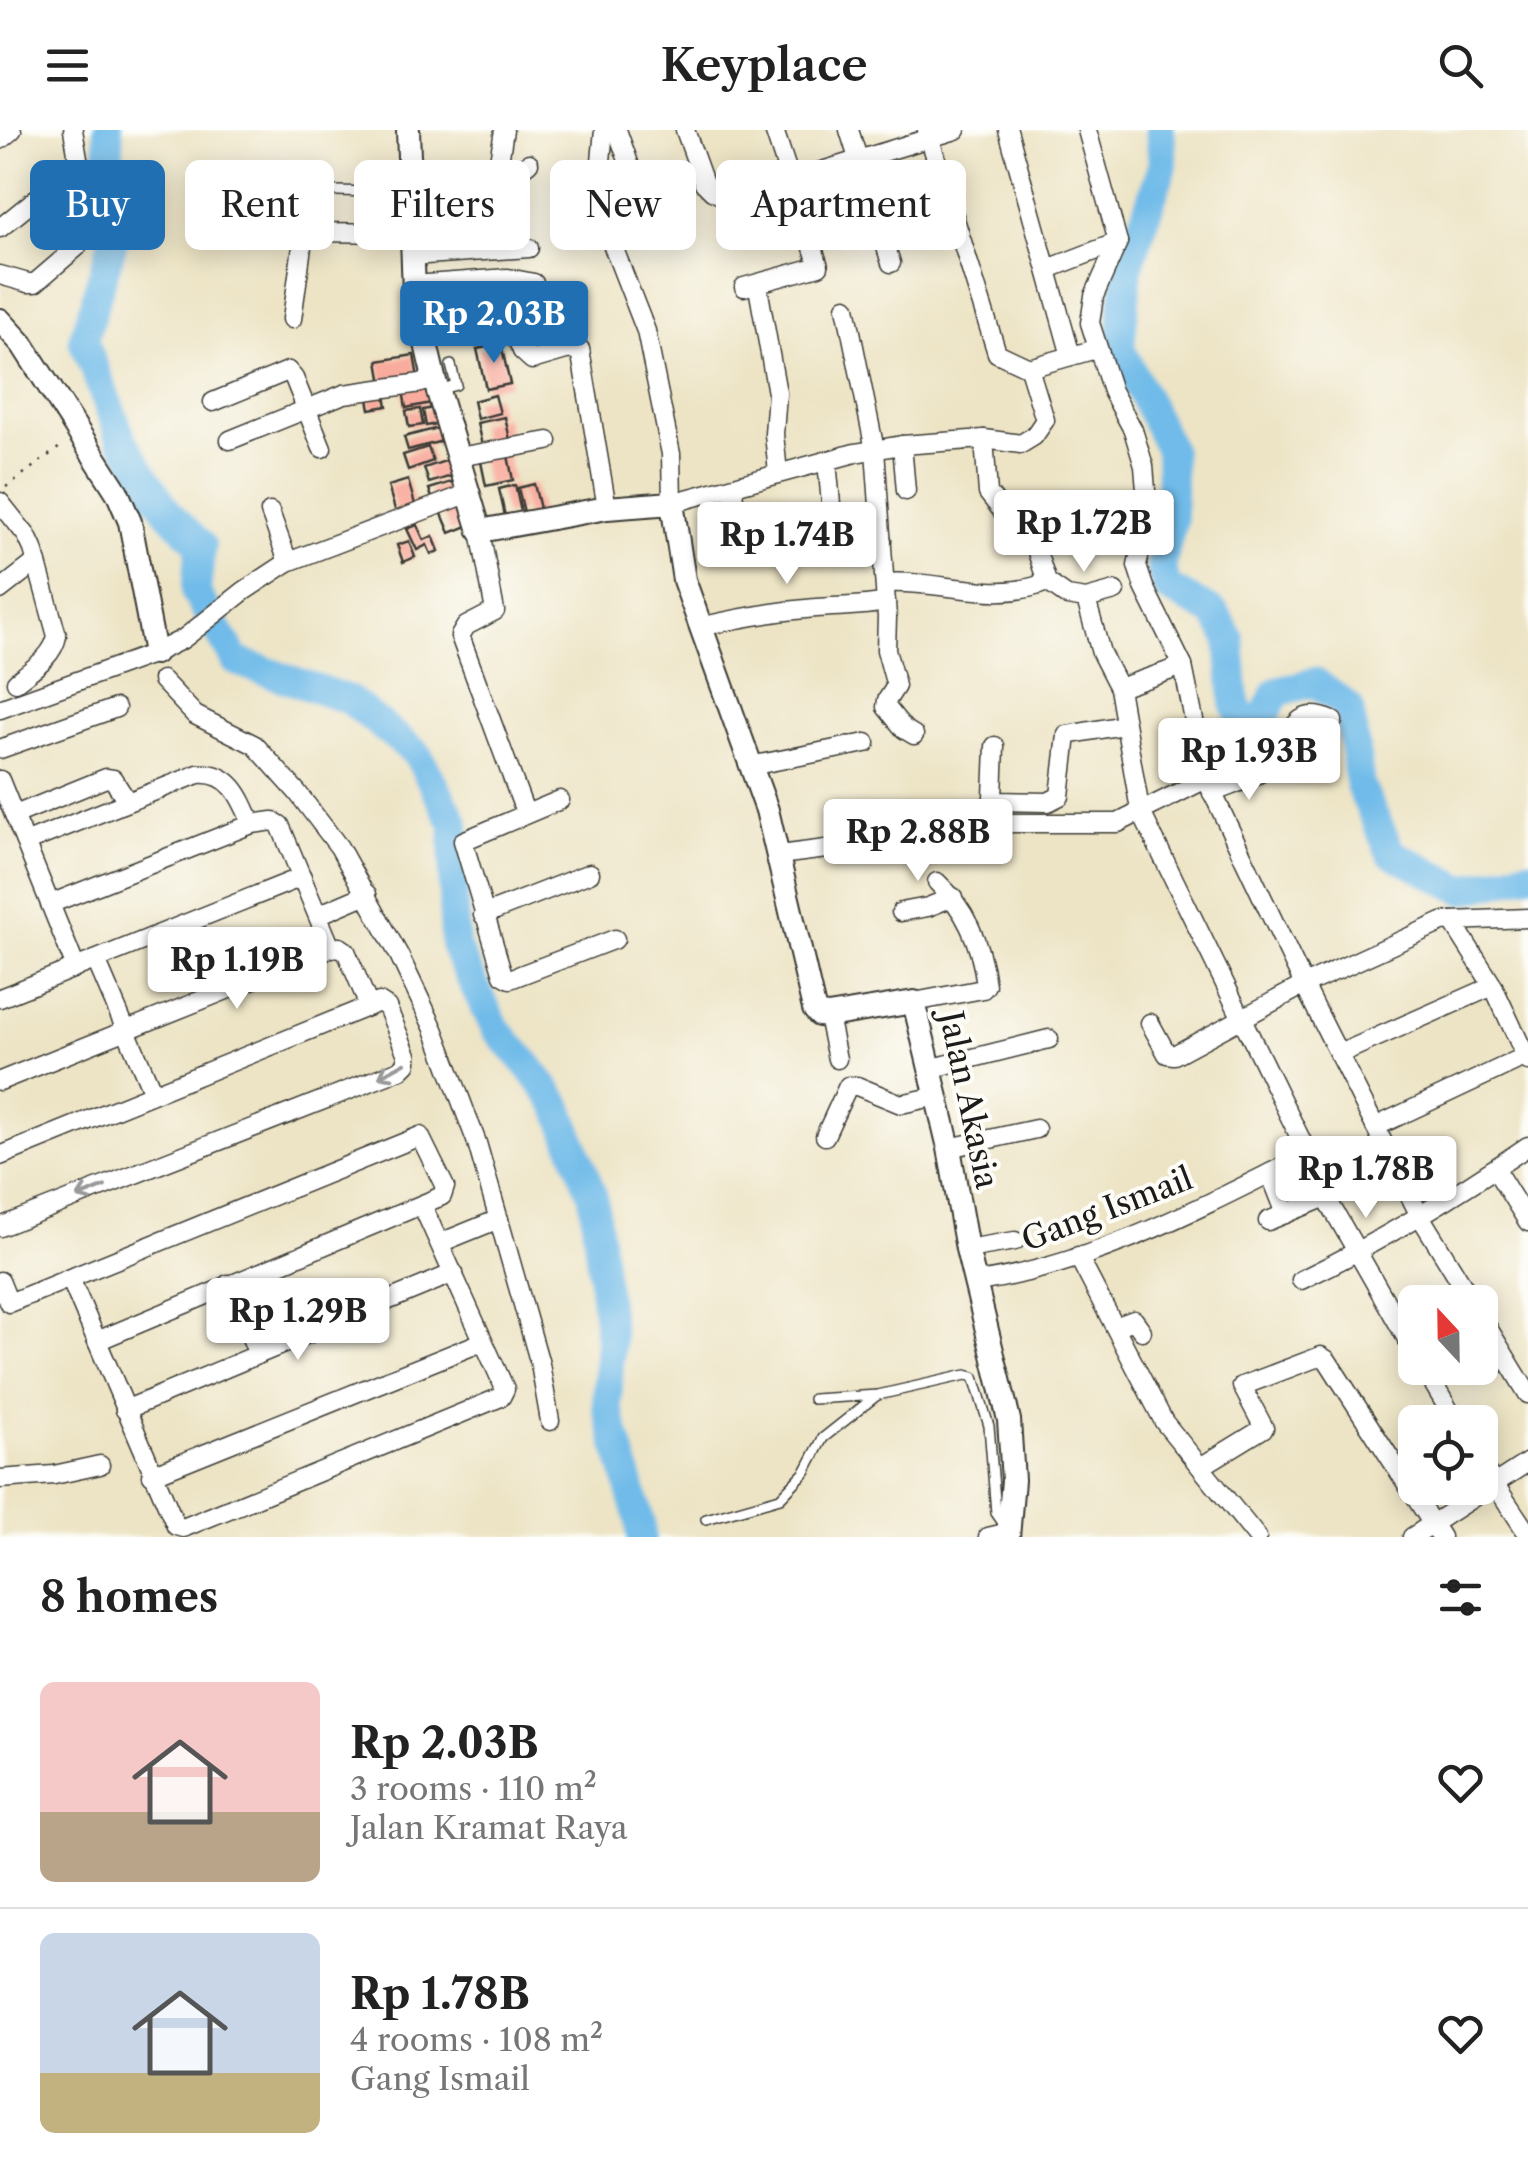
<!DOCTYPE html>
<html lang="en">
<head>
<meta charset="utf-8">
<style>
	:root { --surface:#fff; --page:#f6f6f6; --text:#222; --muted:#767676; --line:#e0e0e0; --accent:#1f6fb2 }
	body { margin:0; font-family:"Libre Caslon Text",serif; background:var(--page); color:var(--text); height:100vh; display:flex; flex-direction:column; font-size:38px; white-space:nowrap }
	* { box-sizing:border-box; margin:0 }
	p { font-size:32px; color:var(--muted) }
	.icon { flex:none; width:55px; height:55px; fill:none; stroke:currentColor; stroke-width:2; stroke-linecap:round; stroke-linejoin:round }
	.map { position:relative; height:1407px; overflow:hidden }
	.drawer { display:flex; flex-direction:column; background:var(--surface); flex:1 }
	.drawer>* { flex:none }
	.banner { position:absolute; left:30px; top:30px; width:1000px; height:90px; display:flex; gap:20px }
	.needle { width:65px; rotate:338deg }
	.fabs { position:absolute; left:1398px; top:1155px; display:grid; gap:20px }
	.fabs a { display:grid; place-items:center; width:100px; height:100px; border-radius:15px; background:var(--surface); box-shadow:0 5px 25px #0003; font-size:50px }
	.price { position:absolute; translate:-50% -85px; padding:0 22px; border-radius:10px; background:#fff; color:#222; font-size:32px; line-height:65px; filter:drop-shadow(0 2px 5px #0008) }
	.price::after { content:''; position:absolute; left:50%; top:60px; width:30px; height:22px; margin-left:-15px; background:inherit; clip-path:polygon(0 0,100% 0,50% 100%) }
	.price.on { background:var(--accent); color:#fff }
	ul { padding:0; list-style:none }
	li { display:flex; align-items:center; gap:30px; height:250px; padding:0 40px }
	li+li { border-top:2px solid var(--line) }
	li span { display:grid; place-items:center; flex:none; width:280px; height:200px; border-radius:15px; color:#555 }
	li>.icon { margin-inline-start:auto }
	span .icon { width:120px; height:120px; fill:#fffc; stroke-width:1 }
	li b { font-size:42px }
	h2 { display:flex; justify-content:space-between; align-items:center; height:120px; padding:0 40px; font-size:42px }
	.pill { padding:0 35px; border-radius:15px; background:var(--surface); box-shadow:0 5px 25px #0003; font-size:35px; line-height:90px }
	.pill.on { background:var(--accent); color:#fff }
	header { display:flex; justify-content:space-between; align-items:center; height:130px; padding:0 40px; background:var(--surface); font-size:45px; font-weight:600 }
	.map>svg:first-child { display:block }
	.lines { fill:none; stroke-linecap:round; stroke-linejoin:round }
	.river { stroke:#6fbbe9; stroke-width:30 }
	.building { fill:#f9ac9e }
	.service-casing { stroke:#3b3a35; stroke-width:12 }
	.minor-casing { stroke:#3b3a35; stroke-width:21 }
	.tertiary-casing { stroke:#3b3a35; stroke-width:26 }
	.path { stroke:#3b3a35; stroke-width:2.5; stroke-dasharray:2.5 8; stroke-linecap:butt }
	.service { stroke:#fff; stroke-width:9 }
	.minor { stroke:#fff; stroke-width:18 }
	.tertiary { stroke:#fff; stroke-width:22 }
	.oneway { stroke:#999 }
	.labels { text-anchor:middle; stroke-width:8; stroke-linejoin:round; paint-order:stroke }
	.street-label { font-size:32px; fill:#1c1c1c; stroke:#fdfcf7 }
</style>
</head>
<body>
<header><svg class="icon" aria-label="menu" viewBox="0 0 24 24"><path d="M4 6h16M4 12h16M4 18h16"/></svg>Keyplace<svg class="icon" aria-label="search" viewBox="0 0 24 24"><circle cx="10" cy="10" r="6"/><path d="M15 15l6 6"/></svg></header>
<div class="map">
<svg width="1528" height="1407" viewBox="0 0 1528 1407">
	<rect width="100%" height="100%" fill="#fdfcf7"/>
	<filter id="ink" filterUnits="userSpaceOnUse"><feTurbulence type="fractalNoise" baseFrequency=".01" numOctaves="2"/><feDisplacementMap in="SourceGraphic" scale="20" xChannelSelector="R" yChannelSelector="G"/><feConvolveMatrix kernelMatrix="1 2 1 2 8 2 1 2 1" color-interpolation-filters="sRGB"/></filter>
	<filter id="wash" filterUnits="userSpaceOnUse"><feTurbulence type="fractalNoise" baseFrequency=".0048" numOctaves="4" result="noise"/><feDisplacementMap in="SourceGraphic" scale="40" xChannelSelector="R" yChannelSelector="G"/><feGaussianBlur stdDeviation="2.25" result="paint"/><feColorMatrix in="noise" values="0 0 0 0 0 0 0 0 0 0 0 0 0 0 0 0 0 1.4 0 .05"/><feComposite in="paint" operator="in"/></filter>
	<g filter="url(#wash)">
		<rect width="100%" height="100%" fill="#ede4c5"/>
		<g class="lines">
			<!-- river -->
			<g class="river">
				<polyline points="108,0 114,108 83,210 122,310 167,381 201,415 196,463 236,531 349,570 417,624 455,694 453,769 455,817 496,899 529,936 558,975 593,1067 610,1208 607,1276 640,1391 641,1407"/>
				<polyline points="1160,0 1163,35 1128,137 1120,218 1170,320 1172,390 1161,437 1167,458 1215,483 1230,509 1235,573 1244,595 1259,595 1277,562 1315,552 1349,578 1360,656 1391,723 1464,760 1528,743"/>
			</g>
		</g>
		<g id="blocks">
			<!-- building -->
			<g class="building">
				<polygon points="501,214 510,254 486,259 477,219"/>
				<polygon points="414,225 418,248 382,254 378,231"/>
				<polygon points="427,255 431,273 406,278 403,260"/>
				<polygon points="384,261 387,276 370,279 367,264"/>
				<polygon points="495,265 500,283 477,289 473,271"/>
				<polygon points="438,277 441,293 426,296 423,280"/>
				<polygon points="420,279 423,295 409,297 406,281"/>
				<polygon points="505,287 511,314 483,320 477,293"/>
				<polygon points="442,297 446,310 408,320 404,307"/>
				<polygon points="428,317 433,331 408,340 403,325"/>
				<polygon points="507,321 513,350 486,356 480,327"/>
				<polygon points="448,330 452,346 429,353 424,338"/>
				<polygon points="408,350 416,378 396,383 388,356"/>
				<polygon points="455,351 459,363 433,371 429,359"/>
				<polygon points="534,354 541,383 525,386 518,358"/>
				<polygon points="515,355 521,382 505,386 499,359"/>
				<polygon points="459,370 470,395 450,403 440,379"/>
				<polygon points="417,395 424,410 433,406 439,421 431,424 427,415 417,420 407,399"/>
				<polygon points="409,411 415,427 403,432 397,415"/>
			</g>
		</g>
	</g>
	<g filter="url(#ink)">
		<use href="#blocks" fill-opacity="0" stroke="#3b3a35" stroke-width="2.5"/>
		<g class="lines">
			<!-- service casing -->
			<g class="service-casing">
				<g id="service">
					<polyline points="302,60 406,63"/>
					<polyline points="441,259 456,255 451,235"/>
					<polyline points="813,1269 878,1265 966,1245 974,1247 989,1296 996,1383 1003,1393"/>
					<polyline points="706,1389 780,1368 805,1342 823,1308 876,1266"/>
				</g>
			</g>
			<!-- minor casing -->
			<g class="minor-casing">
				<g id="minor">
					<polyline points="604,0 601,31 609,106 646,201 671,324 672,373 855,323 902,315 984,309 1021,314 1034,306 1045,290 1029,238"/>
					<polyline points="617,0 634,47 645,68 656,77 672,73"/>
					<polyline points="685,0 704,53 712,61 725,67 792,50 956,0"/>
					<polyline points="849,0 891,133"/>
					<polyline points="927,0 997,223 1029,238 1096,219"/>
					<polyline points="1008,0 1071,226"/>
					<polyline points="1087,0 1118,112 1094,166 1090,193 1112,261 1133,300 1144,336 1148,385 1137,436 1144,457 1183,536 1206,649 1304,855 1420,1086 1473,1172"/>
					<polyline points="0,10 12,0"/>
					<polyline points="488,65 497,44 504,0"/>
					<polyline points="409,72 488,65 529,33"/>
					<polyline points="212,91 304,102 410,103"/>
					<polyline points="0,98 79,34"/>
					<polyline points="411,126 529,118"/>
					<polyline points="1048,139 1118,112"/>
					<polyline points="0,145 28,153 35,153 77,117 79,34 73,0"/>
					<polyline points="413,155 508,148 534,153"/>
					<polyline points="744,157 819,136 774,0"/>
					<polyline points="759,163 777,263 774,304 778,343"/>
					<polyline points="846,177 875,320 887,487 886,520 896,556 887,570 886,577 904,599 914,605"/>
					<polyline points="292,189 304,102"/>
					<polyline points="516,206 522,221 532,230 566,220 580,219 607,378"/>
					<polyline points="213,272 288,241 294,248 322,318"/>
					<polyline points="984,309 988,363 1003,382 1033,410 1047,452 1067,466 1086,469 1115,461"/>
					<polyline points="230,310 344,264 421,253 434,248"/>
					<polyline points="902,315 906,361"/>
					<polyline points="458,327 548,311"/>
					<polyline points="827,331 835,417"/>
					<polyline points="733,358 737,410 741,417 819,420 882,411"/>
					<path d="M0,372L27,406L33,419L57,506C53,527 32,539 16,552"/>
					<polyline points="270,382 288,432"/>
					<polyline points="480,401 495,481 466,496 460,506 525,682"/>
					<polyline points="1033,410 1078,402 1108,388"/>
					<path d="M885,453C938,449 997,474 1047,452"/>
					<polyline points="0,460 36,432"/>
					<polyline points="1086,469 1101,523 1119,558"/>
					<path d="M700,497C738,488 777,481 816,478C840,476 862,477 886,472"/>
					<polyline points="1183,536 1119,558 1140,680 1308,1024 1326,1067"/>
					<polyline points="162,550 195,585 255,615 297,662 339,717 399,825 434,899 477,1013 540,1234 550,1291"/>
					<polyline points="0,579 155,523 183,509 244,461 288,432 467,364"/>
					<polyline points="995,616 993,667 997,671 1048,672 1060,666 1067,605 1124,595"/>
					<polyline points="0,619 116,578"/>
					<polyline points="750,636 866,613"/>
					<polyline points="0,650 76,838"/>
					<path d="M1212,663C1230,655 1257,648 1271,635C1292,615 1288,571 1333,591"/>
					<polyline points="560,670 463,711 503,845 510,849 615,809"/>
					<polyline points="15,685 106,648 113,649 127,671"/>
					<path d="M27,712L198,644C231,641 241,668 252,694"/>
					<polyline points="779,725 905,709 906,695 909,693 1118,693 1206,649"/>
					<polyline points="50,774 252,694 273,691 280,695 331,818"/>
					<polyline points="901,782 928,777 953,767"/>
					<polyline points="318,785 367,764"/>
					<polyline points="483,785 590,743"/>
					<polyline points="1452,791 1528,788"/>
					<polyline points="96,830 153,963"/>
					<polyline points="0,868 302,747"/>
					<path d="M914,872L983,859L986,855C981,815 966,779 937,752"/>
					<polyline points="828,886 837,929"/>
					<polyline points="1150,893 1167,924 1174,925 1304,855 1442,792 1452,791 1493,856 1528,931"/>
					<polyline points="1339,924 1493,856"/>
					<polyline points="929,939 1049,909"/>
					<polyline points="0,951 331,818 340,817 346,821 369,876"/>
					<polyline points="1375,997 1526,926"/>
					<polyline points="825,1006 848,956 857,956 901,974 937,966"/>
					<polyline points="949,1018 1036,999"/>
					<polyline points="0,1026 379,872 387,877 407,925 407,933 400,940 0,1097"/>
					<polyline points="1495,1039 1528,1092"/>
					<polyline points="1270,1043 1286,1084"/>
					<polyline points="1268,1091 1326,1067 1415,1223"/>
					<polyline points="440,1113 499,1089"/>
					<polyline points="967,1119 1015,1111"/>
					<polyline points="1078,1126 1164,1292 1257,1407"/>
					<polyline points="70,1148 176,1396 183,1398 501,1267 505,1259 422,1075"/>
					<path d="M1301,1150C1380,1112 1455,1066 1528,1016"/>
					<polyline points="0,1151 9,1173 420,1006 445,1057 442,1066 97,1211"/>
					<path d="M977,1152C1094,1135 1204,1076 1308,1024"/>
					<polyline points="228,1154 258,1224"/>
					<polyline points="1480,1185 1528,1264"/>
					<polyline points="1115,1197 1134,1190 1142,1201"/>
					<polyline points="1424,1238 1456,1292"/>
					<polyline points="125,1280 454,1143"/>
					<polyline points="1480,1332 1528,1404"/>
					<polyline points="1202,1336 1264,1298 1242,1256 1321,1226 1327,1230 1441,1407"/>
					<polyline points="152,1345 482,1212"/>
					<polyline points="0,1349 54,1345 100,1335"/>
					<polyline points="988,1407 1009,1402"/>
					<polyline points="1412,1407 1528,1332"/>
				</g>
			</g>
			<!-- tertiary casing -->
			<g class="tertiary-casing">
				<g id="tertiary">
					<polyline points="408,0 414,162 434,248 480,401 607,378 672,373 684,450 767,680 814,879 819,885 828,886 914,872 949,1018 967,1119 1009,1290 1013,1350 1008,1407"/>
					<polyline points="0,190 22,214 117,362 130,392 155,523"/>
				</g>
			</g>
			<!-- path -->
			<polyline class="path" points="6,357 64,314"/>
			<!-- service -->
			<use href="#service" class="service"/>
			<!-- minor -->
			<use href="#minor" class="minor"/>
			<!-- tertiary -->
			<use href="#tertiary" class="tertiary"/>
		</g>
		<!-- one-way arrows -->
		<defs><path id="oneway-shaft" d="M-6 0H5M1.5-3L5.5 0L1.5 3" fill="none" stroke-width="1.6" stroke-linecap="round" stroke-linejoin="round" transform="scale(2.5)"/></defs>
		<g class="oneway">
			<use href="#oneway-shaft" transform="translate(392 940) rotate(151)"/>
			<use href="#oneway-shaft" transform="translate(91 1062) rotate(158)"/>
		</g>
	</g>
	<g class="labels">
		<!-- street labels -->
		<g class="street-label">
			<text transform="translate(969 970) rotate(78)" y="11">Jalan Akasia</text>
			<text transform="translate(1107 1079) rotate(-21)" y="11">Gang Ismail</text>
		</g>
	</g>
</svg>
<div class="fabs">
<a><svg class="needle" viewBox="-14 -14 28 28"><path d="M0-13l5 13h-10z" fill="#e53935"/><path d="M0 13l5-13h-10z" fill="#767676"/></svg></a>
<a><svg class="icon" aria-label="locate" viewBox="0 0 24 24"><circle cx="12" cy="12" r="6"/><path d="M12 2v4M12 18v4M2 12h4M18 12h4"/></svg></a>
</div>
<b class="price on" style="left:494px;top:236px">Rp 2.03B</b>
<b class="price" style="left:1084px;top:445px">Rp 1.72B</b>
<b class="price" style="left:787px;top:457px">Rp 1.74B</b>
<b class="price" style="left:1249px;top:673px">Rp 1.93B</b>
<b class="price" style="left:918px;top:754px">Rp 2.88B</b>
<b class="price" style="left:237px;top:882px">Rp 1.19B</b>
<b class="price" style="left:1366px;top:1091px">Rp 1.78B</b>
<b class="price" style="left:298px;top:1233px">Rp 1.29B</b>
<div class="banner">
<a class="pill on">Buy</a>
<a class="pill">Rent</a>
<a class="pill">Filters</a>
<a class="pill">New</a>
<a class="pill">Apartment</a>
</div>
</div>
<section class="drawer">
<h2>8 homes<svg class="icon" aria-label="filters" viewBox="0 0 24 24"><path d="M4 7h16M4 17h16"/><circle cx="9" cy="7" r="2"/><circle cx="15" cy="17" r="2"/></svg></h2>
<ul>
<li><span style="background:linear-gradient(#f6c9c9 65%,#b9a48a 0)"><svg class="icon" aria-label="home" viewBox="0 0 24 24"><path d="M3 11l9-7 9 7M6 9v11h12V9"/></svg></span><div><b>Rp 2.03B</b><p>3 rooms · 110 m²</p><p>Jalan Kramat Raya</p></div><svg class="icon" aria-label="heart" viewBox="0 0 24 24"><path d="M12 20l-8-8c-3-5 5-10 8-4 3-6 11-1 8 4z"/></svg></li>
<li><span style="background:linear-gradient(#c9d6e8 70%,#c2b280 0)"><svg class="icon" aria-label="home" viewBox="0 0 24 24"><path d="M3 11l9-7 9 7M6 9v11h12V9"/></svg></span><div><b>Rp 1.78B</b><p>4 rooms · 108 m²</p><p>Gang Ismail</p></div><svg class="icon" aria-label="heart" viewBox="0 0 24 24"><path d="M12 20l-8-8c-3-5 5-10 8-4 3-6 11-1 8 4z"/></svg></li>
</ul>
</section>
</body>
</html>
